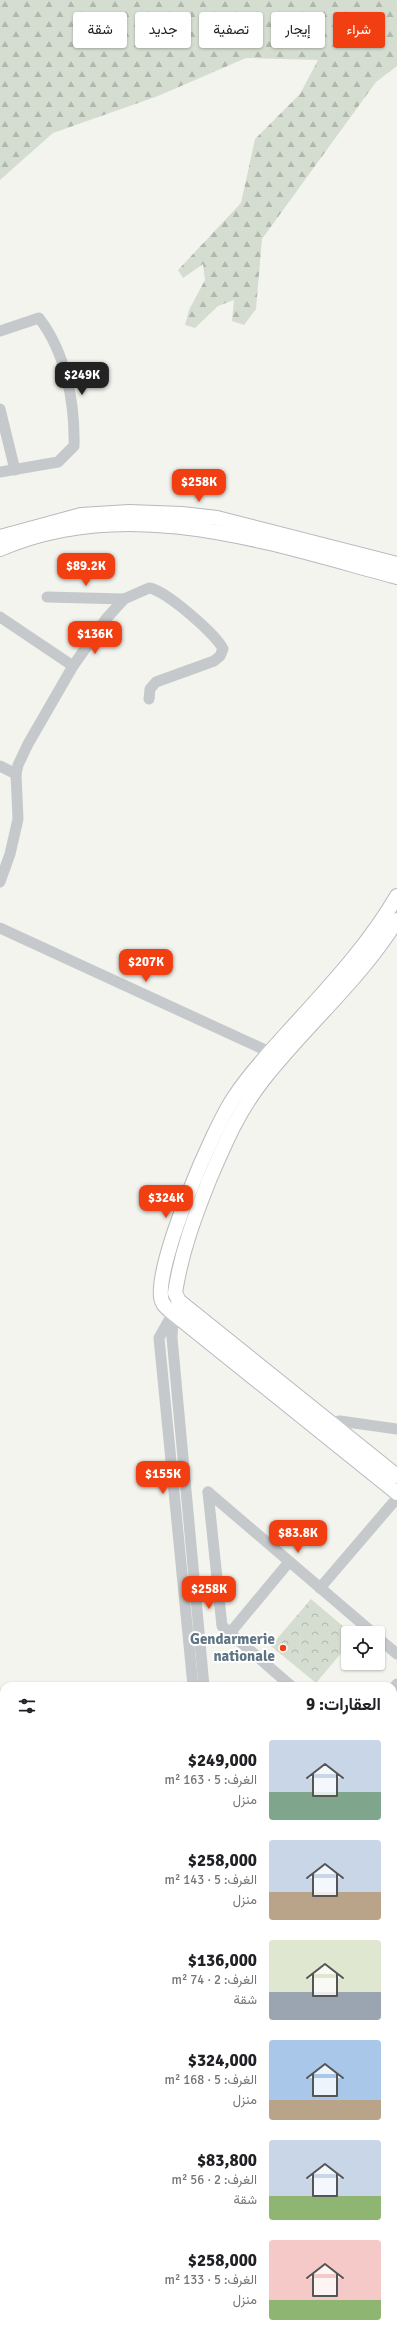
<!DOCTYPE html>
<html lang="ar">
<head>
<meta charset="utf-8">
<style>
	:root { --surface:#fff; --page:#f2f2f2; --text:#202124; --muted:#757577; --accent:#f23f12 }
	body { margin:0; font-family:Signika,Vazirmatn,sans-serif; background:var(--page); color:var(--text); direction:rtl; height:100vh; display:flex; flex-direction:column; font-size:15px; white-space:nowrap }
	* { box-sizing:border-box; margin:0 }
	p { font-size:13px; color:var(--muted) }
	.icon { flex:none; width:22px; height:22px; fill:none; stroke:currentColor; stroke-width:2; stroke-linecap:round; stroke-linejoin:round }
	.map { position:relative; flex:1; overflow:hidden; direction:ltr }
	.sheet { position:absolute; left:0px; top:1682px; width:397px; height:656px; display:flex; flex-direction:column; background:var(--surface); border-radius:12px 12px 0 0; box-shadow:0 1px 3px #0004; direction:rtl }
	.sheet>* { flex:none }
	.guide { position:absolute; left:12px; top:12px; width:373px; height:36px; direction:rtl; display:flex; gap:8px }
	.fabs { position:absolute; left:341px; top:1626px; display:grid; gap:8px }
	.fabs a { display:grid; place-items:center; width:44px; height:44px; border-radius:4px; background:var(--surface); box-shadow:0 1px 3px #0004; font-size:20px }
	.price { position:absolute; translate:-50% -34px; padding:0 9px; border-radius:8px; background:var(--accent); color:#fff; font-size:13px; line-height:26px; filter:drop-shadow(0 1px 2px #0008) }
	.price::after { content:''; position:absolute; left:50%; top:24px; width:12px; height:9px; margin-left:-6px; background:inherit; clip-path:polygon(0 0,100% 0,50% 100%) }
	.price.active { background:#222; color:#fff }
	ul { padding:0; list-style:none }
	li { display:flex; align-items:center; gap:12px; height:100px; padding:0 16px }
	li span { display:grid; place-items:center; flex:none; width:112px; height:80px; border-radius:4px; color:#555 }
	li>.icon { margin-inline-start:auto }
	span .icon { width:48px; height:48px; fill:#fffc; stroke-width:1 }
	li b { font-size:17px }
	h2 { display:flex; justify-content:space-between; align-items:center; height:48px; padding:0 16px; font-size:17px }
	.chip { padding:0 14px; border-radius:4px; background:var(--surface); box-shadow:0 1px 3px #0004; font-size:14px; line-height:36px }
	.chip.active { background:var(--accent); color:#fff }
	.map>svg:first-child { display:block }
	.forest { fill:url(#forest-firs) }
	.park { fill:url(#park-crowns) }
	.lines { fill:none; stroke-linecap:round; stroke-linejoin:round }
	.major-casing { stroke:#b6babe; stroke-width:16 }
	.minor { stroke:#c6c9cc; stroke-width:11 }
	.major { stroke:#fff; stroke-width:14 }
	.poi-dot { fill:#f23f12; stroke:#fff; stroke-width:1.5 }
	.labels { text-anchor:middle; stroke-width:4; stroke-linejoin:round; paint-order:stroke }
	.poi-label { font-size:15px; font-weight:bold; fill:#607583; stroke:#fff; text-anchor:end }
</style>
</head>
<body>
<div class="map">
<svg width="397" height="2338" viewBox="0 0 397 2338">
	<defs>
		<pattern id="forest-firs" width="22" height="20" patternUnits="userSpaceOnUse"><rect width="22" height="20" fill="#d5dcd0"/><path d="M5 1l3.5 6h-7zM16 11l3.5 6h-7z" fill="#b0b7ae"/></pattern>
		<pattern id="park-crowns" width="20" height="18" patternUnits="userSpaceOnUse"><rect width="20" height="18" fill="#d5dcd0"/><path d="M2 6a3 3 0 1 1 6 0M12 15a3 3 0 1 1 6 0" fill="none" stroke="#b0b7ae"/></pattern>
	</defs>
	<rect width="100%" height="100%" fill="#f4f4ef"/>
	<!-- forest -->
	<polygon class="forest" points="0,0 397,0 397,66 376,82 262,239 256,309 244,325 232,321 234,300 218,306 195,328 185,325 189,310 205,280 203,264 183,278 178,270 241,203 255,139 300,94 318,60 246,58 158,96 53,133 0,180"/>
	<!-- park -->
	<polygon class="park" points="311,1599 351,1633 348,1633 348,1645 316,1683 271,1646"/>
	<g class="lines">
		<!-- major casing -->
		<g class="major-casing">
			<g id="major">
				<polyline points="0,537 81,515 129,512 182,514 217,518 397,564"/>
				<path d="M0,549C129,493 269,543 397,577"/>
				<path d="M397,896C368,946 326,990 287,1033C269,1053 250,1073 235,1096C213,1128 157,1259 161,1297C162,1305 167,1308 173,1313L397,1493"/>
				<path d="M397,920C360,980 306,1025 263,1080C238,1112 226,1141 210,1178C195,1215 181,1253 175,1293L179,1301L397,1476"/>
				<polyline points="393,2234 397,2233"/>
				<polyline points="393,2247 397,2247"/>
				<polyline points="0,2271 4,2265"/>
			</g>
		</g>
		<!-- minor -->
		<g class="minor">
			<path d="M0,331L39,318C66,353 75,403 74,446L58,462L0,472"/>
			<polyline points="0,409 15,470"/>
			<polyline points="47,597 124,599"/>
			<polyline points="0,617 73,666"/>
			<polyline points="0,766 16,774"/>
			<path d="M0,882L10,854L18,819L16,774L18,765L28,744L73,666L106,619L124,599L149,588C164,589 217,635 223,649L220,656L214,661L156,682L150,689L149,699"/>
			<polyline points="0,928 276,1055"/>
			<polyline points="173,1313 159,1338 193,1686"/>
			<polyline points="173,1316 172,1338 204,1686"/>
			<polyline points="326,1424 340,1421 397,1429"/>
			<polyline points="208,1492 222,1626 291,1686"/>
			<polyline points="208,1492 373,1633"/>
			<polyline points="320,1588 397,1498"/>
			<polyline points="230,1633 289,1562"/>
			<polyline points="378,1638 397,1654"/>
			<polyline points="393,1689 397,1684"/>
			<polyline points="393,1775 397,1779"/>
			<polyline points="0,1818 4,1820"/>
			<polyline points="0,1904 4,1898"/>
			<polyline points="2,1995 4,1997"/>
			<polyline points="0,2065 4,2060"/>
			<polyline points="393,2302 397,2306"/>
			<polyline points="207,2334 213,2338"/>
			<polyline points="301,2334 308,2338"/>
			<polyline points="367,2334 373,2338"/>
		</g>
		<!-- major -->
		<use href="#major" class="major"/>
	</g>
	<!-- markers -->
	<circle class="poi-dot" cx="283" cy="1648" r="4"/>
	<g class="labels">
		<!-- poi labels -->
		<g class="poi-label">
			<text x="275" y="1644">Gendarmerie<tspan x="275" dy="17">nationale</tspan></text>
		</g>
	</g>
</svg>
<div class="fabs">
<a><svg class="icon" aria-label="locate" viewBox="0 0 24 24"><circle cx="12" cy="12" r="6"/><path d="M12 2v4M12 18v4M2 12h4M18 12h4"/></svg></a>
</div>
<b class="price active" style="left:82px;top:396px">$249K</b>
<b class="price" style="left:199px;top:503px">$258K</b>
<b class="price" style="left:86px;top:587px">$89.2K</b>
<b class="price" style="left:95px;top:655px">$136K</b>
<b class="price" style="left:146px;top:983px">$207K</b>
<b class="price" style="left:166px;top:1219px">$324K</b>
<b class="price" style="left:163px;top:1495px">$155K</b>
<b class="price" style="left:298px;top:1554px">$83.8K</b>
<b class="price" style="left:209px;top:1610px">$258K</b>
<div class="guide">
<a class="chip active">شراء</a>
<a class="chip">إيجار</a>
<a class="chip">تصفية</a>
<a class="chip">جديد</a>
<a class="chip">شقة</a>
</div>
<section class="sheet">
<h2>العقارات: 9<svg class="icon" aria-label="filters" viewBox="0 0 24 24"><path d="M4 7h16M4 17h16"/><circle cx="9" cy="7" r="2"/><circle cx="15" cy="17" r="2"/></svg></h2>
<ul>
<li><span style="background:linear-gradient(#c9d6e8 65%,#7fa58c 0)"><svg class="icon" aria-label="home" viewBox="0 0 24 24"><path d="M3 11l9-7 9 7M6 9v11h12V9"/></svg></span><div><b>$249,000</b><p>الغرف: 5 · 163 m²</p><p>منزل</p></div></li>
<li><span style="background:linear-gradient(#c9d6e8 65%,#b9a48a 0)"><svg class="icon" aria-label="home" viewBox="0 0 24 24"><path d="M3 11l9-7 9 7M6 9v11h12V9"/></svg></span><div><b>$258,000</b><p>الغرف: 5 · 143 m²</p><p>منزل</p></div></li>
<li><span style="background:linear-gradient(#dfe7d0 65%,#9aa5b1 0)"><svg class="icon" aria-label="home" viewBox="0 0 24 24"><path d="M3 11l9-7 9 7M6 9v11h12V9"/></svg></span><div><b>$136,000</b><p>الغرف: 2 · 74 m²</p><p>شقة</p></div></li>
<li><span style="background:linear-gradient(#a9c7e8 75%,#b9a48a 0)"><svg class="icon" aria-label="home" viewBox="0 0 24 24"><path d="M3 11l9-7 9 7M6 9v11h12V9"/></svg></span><div><b>$324,000</b><p>الغرف: 5 · 168 m²</p><p>منزل</p></div></li>
<li><span style="background:linear-gradient(#c9d6e8 70%,#8fb573 0)"><svg class="icon" aria-label="home" viewBox="0 0 24 24"><path d="M3 11l9-7 9 7M6 9v11h12V9"/></svg></span><div><b>$83,800</b><p>الغرف: 2 · 56 m²</p><p>شقة</p></div></li>
<li><span style="background:linear-gradient(#f6c9c9 75%,#8fb573 0)"><svg class="icon" aria-label="home" viewBox="0 0 24 24"><path d="M3 11l9-7 9 7M6 9v11h12V9"/></svg></span><div><b>$258,000</b><p>الغرف: 5 · 133 m²</p><p>منزل</p></div></li>
</ul>
</section>
</div>
</body>
</html>
